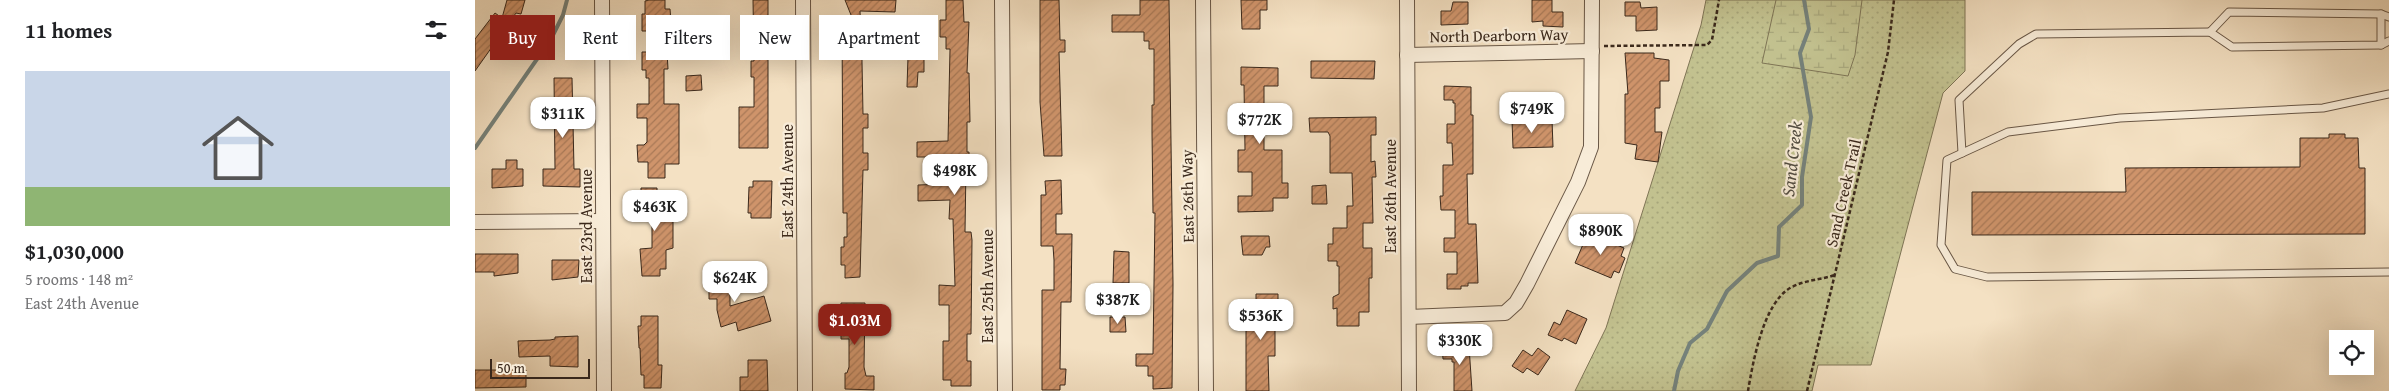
<!DOCTYPE html>
<html lang="en">
<head>
<meta charset="utf-8">
<style>
	:root { --surface:#fff; --page:#f6f6f6; --text:#202124; --muted:#757577; --line:#e0e0e0; --accent:#8f2418 }
	body { margin:0; font-family:"Gentium Book Plus",serif; background:var(--page); color:var(--text); height:100vh; display:flex; flex-direction:column; font-size:19px; white-space:nowrap }
	* { box-sizing:border-box; margin:0 }
	p { font-size:16px; color:var(--muted) }
	.icon { flex:none; width:28px; height:28px; fill:none; stroke:currentColor; stroke-width:2; stroke-linecap:round; stroke-linejoin:round }
	.map { position:relative; flex:1; overflow:hidden }
	.details { display:flex; flex-direction:column; background:var(--surface); width:475px }
	.details>* { flex:none }
	.top-card { position:absolute; left:15px; top:15px; width:475px; height:45px; display:flex; gap:10px }
	.tools { position:absolute; left:1854px; top:330px; display:grid; gap:10px }
	.tools a { display:grid; place-items:center; width:45px; height:45px; border-radius:0px; background:var(--surface); box-shadow:0 5px 20px #0002; font-size:25px }
	.scale { position:absolute; left:15px; bottom:12px; width:100px; box-sizing:border-box; padding-left:5px; border:2px solid #3a281b; border-top:0; font-size:14px; line-height:18px; white-space:nowrap; color:#3a281b; -webkit-text-stroke:4px #f8ecd8; paint-order:stroke }
	.price { position:absolute; translate:-50% -42px; padding:0 11px; border-radius:10px; background:#fff; color:#222; font-size:16px; line-height:32px; filter:drop-shadow(0 1px 2px #0008) }
	.price::after { content:''; position:absolute; left:50%; top:30px; width:15px; height:11px; margin-left:-8px; background:inherit; clip-path:polygon(0 0,100% 0,50% 100%) }
	.price.current { background:var(--accent); color:#fff }
	ul { padding:0; list-style:none }
	li { display:grid; align-content:center; gap:10px; height:265px; padding:0 25px }
	li+li { border-top:1px solid var(--line) }
	li span { display:grid; place-items:center; height:155px; border-radius:0px; color:#555 }
	li>.icon { margin-inline-start:auto }
	span .icon { width:90px; height:90px; fill:#fffc; stroke-width:1 }
	li b { font-size:21px }
	h2 { display:flex; justify-content:space-between; align-items:center; height:60px; padding:0 25px; font-size:21px }
	.pill { padding:0 18px; border-radius:0px; background:var(--surface); box-shadow:0 5px 20px #0002; font-size:18px; line-height:45px }
	.pill.current { background:var(--accent); color:#fff }
	main { display:flex; flex:1; min-height:0 }
	.map>svg:first-child { display:block }
	.grass { fill:url(#grass-dots); stroke:#7e7455 }
	.wetland { fill:url(#wetland-marsh); stroke:#7e7455 }
	.lines { fill:none; stroke-linecap:round; stroke-linejoin:round }
	.stream { stroke:#75817a; stroke-width:4 }
	.building { fill:url(#building-hatch); stroke:#3a281b }
	.lane-casing { stroke:#685645; stroke-width:9 }
	.street-casing { stroke:#685645; stroke-width:16 }
	.path { stroke:#3a281b; stroke-width:2.5; stroke-dasharray:4 2.5; stroke-linecap:butt }
	.lane { stroke:#f8ecd8; stroke-width:7 }
	.street { stroke:#f8ecd8; stroke-width:14 }
	.labels { text-anchor:middle; stroke-width:4.5; stroke-linejoin:round; paint-order:stroke }
	.street-label { font-size:16px; fill:#3a281b; stroke:#f8ecd8 }
	.water-label { font-size:18px; font-style:italic; fill:#534d42; stroke:#f8ecd8 }
</style>
</head>
<body>
<main>
<section class="details">
<h2>11 homes<svg class="icon" aria-label="filters" viewBox="0 0 24 24"><path d="M4 7h16M4 17h16"/><circle cx="9" cy="7" r="2"/><circle cx="15" cy="17" r="2"/></svg></h2>
<ul>
<li><span style="background:linear-gradient(#c9d6e8 75%,#8fb573 0)"><svg class="icon" aria-label="home" viewBox="0 0 24 24"><path d="M3 11l9-7 9 7M6 9v11h12V9"/></svg></span><div><b>$1,030,000</b><p>5 rooms · 148 m²</p><p>East 24th Avenue</p></div></li>
</ul>
</section>
<div class="map">
<svg width="1914" height="391" viewBox="0 0 1914 391">
	<defs>
		<pattern id="grass-dots" width="8" height="8" patternUnits="userSpaceOnUse" patternTransform="scale(1.25)"><rect width="8" height="8" fill="#c2c18f"/><path d="M2 2h.1M6 6h.1" fill="none" stroke="#a7a67b" stroke-width="1.8" stroke-linecap="round"/></pattern>
		<pattern id="wetland-marsh" width="20" height="14" patternUnits="userSpaceOnUse" patternTransform="scale(1.25)"><rect width="20" height="14" fill="#c2c18f"/><path d="M1 5h8M5 5V1M11 12h8M15 12V8" fill="none" stroke="#a7a67b"/></pattern>
		<pattern id="building-hatch" width="6" height="6" patternUnits="userSpaceOnUse" patternTransform="scale(1.25)"><rect width="6" height="6" fill="#cf946b"/><path d="M-1 1l2-2M0 6l6-6M5 7l2-2" fill="none" stroke="#a97957"/></pattern>
	</defs>
	<rect width="100%" height="100%" fill="#f4e1c3"/>
	<filter id="stains"><feTurbulence type="fractalNoise" baseFrequency=".004" numOctaves="4"/><feColorMatrix values="0 0 0 0 .2 0 0 0 0 .09 0 0 0 0 .02 0 0 0 .5 -.17"/></filter>
	<radialGradient id="worn" r=".72"><stop offset=".6" stop-color="#630" stop-opacity="0"/><stop offset="1" stop-color="#630" stop-opacity=".3"/></radialGradient>
	<!-- grass -->
	<polygon class="grass" points="1231,0 1490,0 1490,71 1468,93 1396,365 1343,365 1337,391 1100,391 1131,328 1226,25"/>
	<!-- wetland -->
	<polygon class="wetland" points="1301,0 1387,0 1380,55 1373,76 1287,63"/>
	<g class="lines">
		<!-- stream -->
		<g class="stream">
			<polyline points="0,148 76,39 88,15 92,0"/>
			<polyline points="1199,391 1203,371 1215,343 1232,329 1252,291 1282,263 1303,256 1304,227 1327,205 1327,177 1336,117 1325,53 1334,29 1329,0"/>
		</g>
	</g>
	<!-- building -->
	<g class="building">
		<polygon points="32,0 50,0 46,14 41,13 0,71 0,39 20,13 27,18"/>
		<polygon points="174,0 190,0 190,9 195,9 196,21 190,21 190,31 167,31 167,14 170,14 170,1"/>
		<polygon points="278,0 293,0 293,148 264,148 264,107 279,107 279,77 276,77 276,61 279,61"/>
		<polygon points="370,0 421,0 420,12 385,11 386,35 392,35 392,49 387,49 387,62 388,114 393,114 393,128 388,128 388,153 393,153 393,170 388,170 385,277 370,278 370,265 366,265 366,247 369,247 369,237 372,237 372,213 368,213 367,20 378,20"/>
		<polygon points="471,0 488,0 489,22 494,22 492,73 494,73 495,122 492,122 492,152 494,152 494,165 491,165 490,232 496,232 497,240 496,334 492,334 492,361 496,361 496,386 476,386 476,380 468,380 468,341 474,341 474,305 464,305 464,285 480,286 478,219 474,219 475,200 443,201 443,185 472,184 472,157 442,157 442,142 473,141 475,49 471,49 471,37 465,37 465,20 471,20"/>
		<polygon points="565,0 584,0 585,40 590,40 590,52 584,52 587,156 569,156 565,102"/>
		<polygon points="665,0 694,0 698,284 697,388 678,389 678,376 673,376 673,366 661,366 661,354 678,354 680,213 678,213 677,133 677,105 679,105 679,49 674,49 674,41 669,41 669,32 637,32 637,15 665,15"/>
		<polygon points="766,0 792,0 792,10 785,10 785,29 767,29"/>
		<polygon points="1057,0 1077,0 1077,12 1088,12 1088,27 1068,26 1068,21 1057,22"/>
		<polygon points="978,2 993,2 993,24 966,25 966,11 976,11"/>
		<polygon points="1150,2 1165,2 1166,8 1182,7 1182,30 1161,31 1161,16 1150,16"/>
		<rect x="412" y="19" width="16" height="23"/>
		<polygon points="167,52 192,52 193,69 189,69 189,104 204,104 204,164 190,164 190,178 173,178 173,162 163,162 162,145 169,145 172,142 172,118 162,118 162,104 174,104 174,78 171,78 171,70 167,70"/>
		<polygon points="1150,53 1179,53 1179,58 1194,60 1194,81 1185,81 1185,108 1180,108 1180,132 1187,132 1183,162 1160,159 1162,145 1150,143 1150,94 1153,94"/>
		<polygon points="433,57 449,57 449,72 443,72 442,87 432,87"/>
		<polygon points="836,61 900,61 899,79 836,78"/>
		<polygon points="766,67 803,68 803,86 789,86 789,116 796,116 796,129 789,129 789,150 807,150 807,183 813,183 813,198 798,198 798,211 763,212 763,196 777,196 777,172 763,172 763,150 770,150 769,85 766,85"/>
		<polygon points="226,75 227,90 211,91 211,76"/>
		<polygon points="79,78 97,78 99,169 105,169 105,187 68,186 68,169 80,169"/>
		<polygon points="969,86 996,87 996,115 998,115 998,174 992,174 993,224 1001,224 1003,283 993,283 993,286 986,286 986,289 972,289 972,274 982,274 982,252 969,252 969,238 980,238 980,210 966,210 965,196 968,196 968,165 978,165 977,143 972,143 972,124 980,124 980,103 978,103 978,100 969,100"/>
		<polygon points="901,117 901,135 896,135 896,162 900,161 901,177 897,177 898,223 888,223 888,248 897,248 897,278 894,278 894,312 884,312 884,326 862,326 862,308 858,309 858,297 864,294 864,266 862,266 862,261 853,261 853,244 858,244 858,228 872,228 872,206 878,206 877,173 855,173 855,136 853,132 835,132 834,118"/>
		<polygon points="1037,120 1077,120 1078,147 1038,148"/>
		<polygon points="1854,134 1870,134 1870,138 1883,138 1884,168 1890,168 1890,234 1497,235 1497,192 1651,192 1650,168 1825,167 1825,138 1854,138"/>
		<polygon points="31,160 42,160 42,169 48,169 48,186 17,188 17,169 31,169"/>
		<polygon points="586,180 587,214 581,214 581,234 597,234 596,302 586,302 585,369 591,369 590,385 585,385 585,390 567,390 567,290 579,290 579,260 578,246 566,246 566,195 571,195 570,181"/>
		<polygon points="278,181 297,181 296,218 276,218 276,213 273,213 274,187 278,187"/>
		<polygon points="851,185 852,204 837,204 837,186"/>
		<polygon points="166,188 182,188 182,207 198,207 198,248 191,250 191,269 185,269 185,276 167,276 165,249 177,248 177,220 162,220 162,199 166,199"/>
		<polygon points="1113,233 1149,248 1146,256 1150,258 1144,273 1139,271 1136,278 1100,263"/>
		<polygon points="766,236 794,236 795,247 791,247 787,255 768,255"/>
		<polygon points="639,251 654,252 654,283 638,283"/>
		<polygon points="0,254 43,254 43,273 19,276 19,272 0,272"/>
		<polygon points="77,260 104,260 103,277 77,280"/>
		<polygon points="234,267 255,267 255,306 289,296 296,321 263,331 261,322 246,327 242,310 242,299 234,299"/>
		<polygon points="781,294 803,294 803,326 800,326 800,356 793,356 794,391 771,391 771,308 781,308"/>
		<polygon points="613,296 628,296 629,307 613,307"/>
		<polygon points="366,303 390,303 389,367 391,376 399,376 399,390 370,389 370,373 372,373 374,367 374,339 366,339"/>
		<polygon points="1092,310 1112,319 1101,344 1089,338 1087,341 1073,335 1079,322 1085,325"/>
		<polygon points="166,316 183,316 183,365 187,365 186,388 169,388 169,375 166,375 165,348 164,348 163,326 166,326"/>
		<polygon points="635,317 650,317 651,332 635,332"/>
		<polygon points="103,336 103,367 75,366 75,356 44,357 43,341 75,340 80,339 80,337"/>
		<polygon points="967,344 994,346 997,391 979,391 979,362 977,362 977,359 968,359"/>
		<polygon points="1063,348 1075,357 1063,375 1052,368 1048,373 1037,366 1048,350 1057,356"/>
		<polygon points="273,360 292,360 293,391 265,391 265,377 273,377"/>
		<polygon points="0,370 51,370 51,387 0,388"/>
	</g>
	<g class="lines">
		<!-- lane casing -->
		<g class="lane-casing">
			<g id="lane">
				<polyline points="1906,14 1906,45"/>
				<polyline points="1735,32 1754,12 1906,14 1914,17"/>
				<polyline points="1914,94 1848,108 1645,118 1533,132 1472,160 1466,245 1480,269 1512,277 1914,272"/>
				<polyline points="1487,153 1484,100 1544,44 1561,34 1735,32 1757,47 1906,45 1914,41"/>
			</g>
		</g>
		<!-- street casing -->
		<g class="street-casing">
			<g id="street">
				<polyline points="127,0 129,391"/>
				<polyline points="328,0 330,391"/>
				<polyline points="527,0 530,391"/>
				<polyline points="728,0 731,391"/>
				<polyline points="932,0 934,391"/>
				<polyline points="932,55 1117,51"/>
				<polyline points="0,222 128,221"/>
				<polyline points="934,317 1030,313 1041,303 1052,284 1103,182 1116,147 1117,0"/>
			</g>
		</g>
		<!-- path -->
		<g class="path">
			<polyline points="1129,46 1232,45 1237,40 1244,0"/>
			<path d="M1273,391C1278,362 1288,304 1315,288C1329,280 1345,280 1360,275"/>
			<polyline points="1332,391 1413,52 1419,0"/>
		</g>
		<!-- lane -->
		<use href="#lane" class="lane"/>
		<!-- street -->
		<use href="#street" class="street"/>
	</g>
	<g class="labels">
		<!-- street labels -->
		<g class="street-label">
			<text transform="translate(1024 35) rotate(-1)" y="6">North Dearborn Way</text>
			<text transform="translate(312 181) rotate(-90)" y="6">East 24th Avenue</text>
			<text transform="translate(1368 193) rotate(-77)" y="6">Sand Creek Trail</text>
			<text transform="translate(712 196) rotate(-91)" y="6">East 26th Way</text>
			<text transform="translate(915 196) rotate(-90)" y="6">East 26th Avenue</text>
			<text transform="translate(111 226) rotate(-90)" y="6">East 23rd Avenue</text>
			<text transform="translate(512 286) rotate(-90)" y="6">East 25th Avenue</text>
		</g>
		<!-- water labels -->
		<g class="water-label">
			<text transform="translate(1317 159) rotate(-84)" y="6">Sand Creek</text>
		</g>
	</g>
	<rect width="100%" height="100%" filter="url(#stains)"/>
	<rect width="100%" height="100%" fill="url(#worn)"/>
</svg>
<div class="tools">
<a><svg class="icon" aria-label="locate" viewBox="0 0 24 24"><circle cx="12" cy="12" r="6"/><path d="M12 2v4M12 18v4M2 12h4M18 12h4"/></svg></a>
</div>
<div class="scale">50 m</div>
<b class="price" style="left:1057px;top:134px">$749K</b>
<b class="price" style="left:88px;top:139px">$311K</b>
<b class="price" style="left:785px;top:145px">$772K</b>
<b class="price" style="left:480px;top:196px">$498K</b>
<b class="price" style="left:180px;top:232px">$463K</b>
<b class="price" style="left:1126px;top:256px">$890K</b>
<b class="price" style="left:260px;top:303px">$624K</b>
<b class="price" style="left:643px;top:325px">$387K</b>
<b class="price" style="left:786px;top:341px">$536K</b>
<b class="price current" style="left:380px;top:346px">$1.03M</b>
<b class="price" style="left:985px;top:366px">$330K</b>
<div class="top-card">
<a class="pill current">Buy</a>
<a class="pill">Rent</a>
<a class="pill">Filters</a>
<a class="pill">New</a>
<a class="pill">Apartment</a>
</div>
</div>
</main>
</body>
</html>
